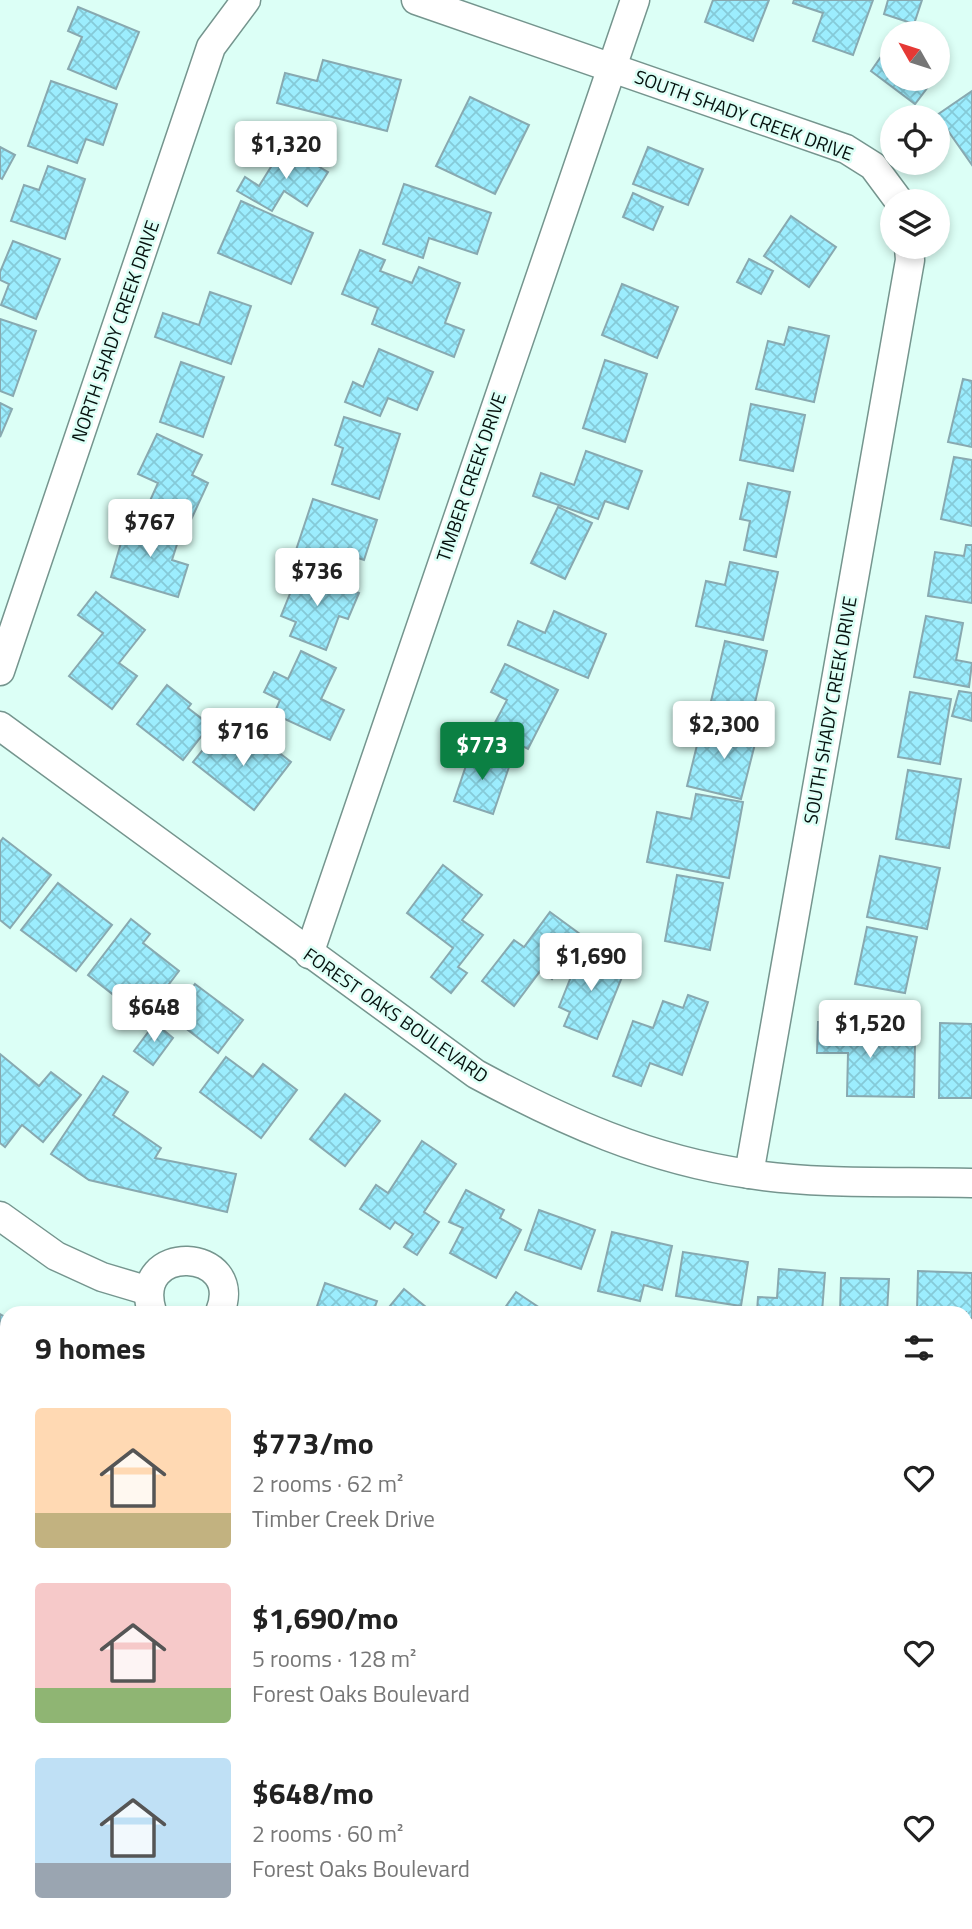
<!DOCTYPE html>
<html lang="en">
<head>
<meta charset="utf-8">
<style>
	:root { --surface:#fff; --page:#f6f6f6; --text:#222; --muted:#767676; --accent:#0b8043 }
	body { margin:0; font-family:"Titillium Web",sans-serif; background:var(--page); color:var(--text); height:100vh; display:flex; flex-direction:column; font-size:26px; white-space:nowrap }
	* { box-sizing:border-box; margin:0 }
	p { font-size:23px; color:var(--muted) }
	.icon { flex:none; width:38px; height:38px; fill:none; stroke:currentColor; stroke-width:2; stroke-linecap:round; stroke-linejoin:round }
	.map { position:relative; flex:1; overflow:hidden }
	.panel { position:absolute; left:0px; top:1306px; width:973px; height:625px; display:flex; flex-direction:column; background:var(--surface); border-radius:21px 21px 0 0; box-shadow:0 4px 10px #0003 }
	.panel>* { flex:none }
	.needle { width:46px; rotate:309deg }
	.controls { position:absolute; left:880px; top:21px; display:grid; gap:14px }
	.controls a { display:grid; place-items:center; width:70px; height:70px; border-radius:50%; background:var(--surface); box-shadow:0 4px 10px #0003; font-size:35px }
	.price { position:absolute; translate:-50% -60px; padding:0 16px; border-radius:7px; background:#fff; color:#222; font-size:23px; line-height:46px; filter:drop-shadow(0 2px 4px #0008) }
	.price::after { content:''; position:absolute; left:50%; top:42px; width:21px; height:16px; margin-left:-10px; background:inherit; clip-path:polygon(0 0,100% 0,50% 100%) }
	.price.selected { background:var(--accent); color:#fff }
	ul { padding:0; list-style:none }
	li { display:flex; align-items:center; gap:21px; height:175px; padding:0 35px }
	li span { display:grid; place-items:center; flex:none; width:196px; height:140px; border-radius:7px; color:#555 }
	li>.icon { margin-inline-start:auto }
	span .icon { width:84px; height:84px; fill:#fffc; stroke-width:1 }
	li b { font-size:30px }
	h2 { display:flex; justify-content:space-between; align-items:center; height:84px; padding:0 35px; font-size:30px }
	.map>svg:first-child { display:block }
	.built { fill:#c9f5eb }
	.building { fill:url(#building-cross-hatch); stroke:#88a9b0; stroke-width:2 }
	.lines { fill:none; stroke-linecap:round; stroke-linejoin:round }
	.minor-casing { stroke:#75958e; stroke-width:31 }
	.major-casing { stroke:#75958e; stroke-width:38 }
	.minor { stroke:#fff; stroke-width:28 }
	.major { stroke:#fff; stroke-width:35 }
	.rail-casing { stroke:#7a938c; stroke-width:8 }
	.rail { stroke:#dcfff6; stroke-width:5; stroke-dasharray:16; stroke-linecap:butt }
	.labels { text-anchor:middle; stroke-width:5; stroke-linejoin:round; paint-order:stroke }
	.street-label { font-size:19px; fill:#05110e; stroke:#dcfff6 }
</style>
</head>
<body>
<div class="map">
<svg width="972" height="1929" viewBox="0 0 972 1929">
	<defs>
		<pattern id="building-cross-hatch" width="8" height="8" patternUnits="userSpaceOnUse" patternTransform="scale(1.75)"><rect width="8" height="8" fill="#9cedfe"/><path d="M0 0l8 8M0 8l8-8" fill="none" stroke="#85cad8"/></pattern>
	</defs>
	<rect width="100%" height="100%" fill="#dcfff6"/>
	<!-- built -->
	<polygon class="built" points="966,1680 972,1680 972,1929 0,1929 0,1682 7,1682 7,1923 966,1923"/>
	<!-- building -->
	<g class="building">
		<polygon points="713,0 769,0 753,41 705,22"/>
		<polygon points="794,0 873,0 853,55 813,41 823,13 793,3"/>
		<polygon points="888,0 922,0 914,24 884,14"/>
		<polygon points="78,7 139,32 116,89 68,69 82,37 68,31"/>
		<polygon points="892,41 892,79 934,79 915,104 871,71"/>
		<polygon points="323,60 401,80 387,131 277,103 285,73 317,81"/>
		<polygon points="51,81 117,104 103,145 86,139 77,163 28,146"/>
		<polygon points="972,91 972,165 937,115"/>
		<polygon points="470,97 529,125 495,194 436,166"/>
		<polygon points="284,146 328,172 307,206 284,191 272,211 237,191 245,177 259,186"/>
		<polygon points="0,147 15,155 2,179 0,178"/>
		<polygon points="648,147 703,169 688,205 633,184"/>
		<polygon points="48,166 85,179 65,239 11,221 24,185 39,190"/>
		<polygon points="404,184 491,213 477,254 429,238 423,258 383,244"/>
		<polygon points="633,193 663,207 653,230 623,217"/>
		<polygon points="241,201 313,233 291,284 218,253"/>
		<polygon points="791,216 836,247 809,287 764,256"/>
		<polygon points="13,241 60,259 36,319 1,305 9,284 0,280 0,272"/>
		<polygon points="360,250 385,260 380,271 412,283 419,267 460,283 445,323 464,330 454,357 372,324 378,308 342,294"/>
		<polygon points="749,259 773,271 761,294 737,282"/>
		<polygon points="622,284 678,307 657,358 602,335"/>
		<polygon points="210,292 251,306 231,364 155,337 163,313 199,325"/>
		<polygon points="0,319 36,331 13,396 0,391"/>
		<polygon points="789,327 829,336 814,402 756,389 768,341 784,345"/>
		<polygon points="379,349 433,372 417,410 388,398 380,416 345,402 353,382 363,387"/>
		<polygon points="605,360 647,374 625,442 583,428"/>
		<polygon points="181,362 224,377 203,437 160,422"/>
		<polygon points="963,379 972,381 972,447 948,442"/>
		<polygon points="0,403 12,409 0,437"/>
		<polygon points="751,404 805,415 793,471 740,460"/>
		<polygon points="344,417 400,434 379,499 332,484 343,448 335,445"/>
		<polygon points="157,434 202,455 192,475 208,483 190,522 149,503 158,483 138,474"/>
		<polygon points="586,451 642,471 628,509 605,501 598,519 533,496 541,473 574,485"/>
		<polygon points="954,457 972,460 972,526 941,519"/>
		<polygon points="748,483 790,492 776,557 744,550 750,521 740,519"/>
		<polygon points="313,499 377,520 364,560 334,550 328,567 294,556"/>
		<polygon points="558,507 592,523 565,579 531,563"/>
		<polygon points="128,519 180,535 172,560 188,565 178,597 111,577"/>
		<polygon points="966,545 972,545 972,603 928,596 935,552 964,556"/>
		<polygon points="730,562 778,572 763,640 696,626 706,581 725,585"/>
		<polygon points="300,569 359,593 348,619 339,616 326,650 290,636 296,622 281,616"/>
		<polygon points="96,592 145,630 119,663 137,676 112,709 69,676 103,633 78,615"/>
		<polygon points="554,611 606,634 588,678 508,645 518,621 545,633"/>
		<polygon points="926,616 963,623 956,660 972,663 969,687 914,677"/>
		<polygon points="725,641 767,651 751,720 709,710"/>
		<polygon points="301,651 336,668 321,699 344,710 330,740 274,714 280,700 264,692 274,672 288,679"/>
		<polygon points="505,664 558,690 528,749 491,730 507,700 491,692"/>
		<polygon points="167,685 191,704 188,708 210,725 183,760 137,724"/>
		<polygon points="959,691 972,693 972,721 952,716"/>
		<polygon points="910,692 951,699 940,764 898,757"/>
		<polygon points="718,722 758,732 741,799 687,786 698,741 712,745"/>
		<polygon points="218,731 248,754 260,738 291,762 254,810 193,762"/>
		<polygon points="471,751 510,764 493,814 454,801"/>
		<polygon points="908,770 961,779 949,848 896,839"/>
		<polygon points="696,794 743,802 729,878 647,862 657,812 691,819"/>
		<polygon points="3,838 51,875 10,928 0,920 0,842"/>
		<polygon points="880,856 940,868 927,929 867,917"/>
		<polygon points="443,865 482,895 462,920 483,935 458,967 467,973 451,993 431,977 453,948 407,913"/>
		<polygon points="677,875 723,883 710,950 665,941"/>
		<polygon points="58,883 112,925 76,971 21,930"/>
		<polygon points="550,912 584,937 552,979 541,970 514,1006 482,981 514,940 524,947"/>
		<polygon points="131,919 150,934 143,943 179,971 143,1018 88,975"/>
		<polygon points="867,927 917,937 905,993 855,984"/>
		<polygon points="582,949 626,967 597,1039 564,1026 570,1012 559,1007"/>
		<polygon points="195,984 243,1020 218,1053 171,1017"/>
		<polygon points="688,995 708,1002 682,1075 650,1063 641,1086 613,1076 633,1021 653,1028 663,1001 683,1008"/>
		<polygon points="818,1022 873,1023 872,1042 915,1043 914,1097 847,1096 848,1053 817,1053"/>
		<polygon points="155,1023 173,1038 153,1065 134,1051"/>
		<polygon points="940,1023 972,1024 972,1098 939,1098"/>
		<polygon points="0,1054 39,1086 51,1072 81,1095 43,1142 22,1125 5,1147 0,1143"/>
		<polygon points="226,1057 253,1077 263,1064 297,1090 261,1138 200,1092"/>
		<polygon points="103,1076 128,1092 113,1115 161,1148 155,1158 236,1174 227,1212 89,1180 51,1154"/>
		<polygon points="345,1094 380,1121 345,1166 310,1139"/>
		<polygon points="422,1141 456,1164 424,1212 439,1222 417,1255 404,1247 413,1234 395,1222 390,1229 360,1209 376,1185 388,1193"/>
		<polygon points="466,1190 504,1210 500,1218 521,1230 496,1278 450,1253 463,1228 449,1222"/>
		<polygon points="539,1210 595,1230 581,1269 525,1250"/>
		<polygon points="612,1232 672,1246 662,1290 644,1285 640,1301 598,1291"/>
		<polygon points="683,1252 748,1262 741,1306 676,1296"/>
		<polygon points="779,1269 825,1273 822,1312 757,1312 758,1297 777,1298"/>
		<polygon points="918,1271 972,1273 972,1318 966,1318 966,1312 917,1312"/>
		<polygon points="841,1278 889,1279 887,1312 840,1312"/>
		<polygon points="325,1283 377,1301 373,1312 315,1312"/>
		<polygon points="404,1289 432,1312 385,1312"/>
		<polygon points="516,1292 546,1312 502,1312"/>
		<polygon points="0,1314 7,1318 6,1383 0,1379"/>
		<rect x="416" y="1923" width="87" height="6"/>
	</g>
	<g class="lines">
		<!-- minor casing -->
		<g class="minor-casing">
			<g id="minor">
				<polyline points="416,0 846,149 873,166 899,201"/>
				<polyline points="0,671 211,47 246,0"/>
				<path d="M0,726L476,1074C563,1121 650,1160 749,1174C822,1185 898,1181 972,1183"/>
				<polyline points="309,954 635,0"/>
				<polyline points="749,1174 910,260 909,247"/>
				<polyline points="0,1216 56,1256 102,1277 149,1291"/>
				<path d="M152,1312C130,1241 246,1247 220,1312"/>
				<polyline points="828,1923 830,1925"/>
				<polyline points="637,1929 641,1923"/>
			</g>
		</g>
		<!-- major casing -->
		<g class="major-casing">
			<g id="major">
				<polyline points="0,1600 7,1600"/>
				<polyline points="966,1608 972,1608"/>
			</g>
		</g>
		<!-- minor -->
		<use href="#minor" class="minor"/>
		<!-- major -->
		<use href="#major" class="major"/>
		<!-- rail casing -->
		<g class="rail-casing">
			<g id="rail">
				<polyline points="966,1475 972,1475"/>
				<polyline points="0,1478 7,1478"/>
			</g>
		</g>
		<!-- rail -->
		<use href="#rail" class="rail"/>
	</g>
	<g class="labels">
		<!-- street labels -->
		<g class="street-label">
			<text transform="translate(744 115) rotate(20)" y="7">SOUTH SHADY CREEK DRIVE</text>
			<text transform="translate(115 331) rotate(-71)" y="7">NORTH SHADY CREEK DRIVE</text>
			<text transform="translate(471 477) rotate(-71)" y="7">TIMBER CREEK DRIVE</text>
			<text transform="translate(830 710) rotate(-80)" y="7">SOUTH SHADY CREEK DRIVE</text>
			<text transform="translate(396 1015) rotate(35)" y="7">FOREST OAKS BOULEVARD</text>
		</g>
	</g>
</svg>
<div class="controls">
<a><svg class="needle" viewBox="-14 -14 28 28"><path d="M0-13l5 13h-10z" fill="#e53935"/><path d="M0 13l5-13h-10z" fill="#767676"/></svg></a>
<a><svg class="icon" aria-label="locate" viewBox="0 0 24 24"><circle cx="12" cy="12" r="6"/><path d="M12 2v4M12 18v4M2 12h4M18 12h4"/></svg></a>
<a><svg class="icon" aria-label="layers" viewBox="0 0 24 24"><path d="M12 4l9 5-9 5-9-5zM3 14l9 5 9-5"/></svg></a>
</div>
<b class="price" style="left:286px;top:181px">$1,320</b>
<b class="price" style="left:150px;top:559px">$767</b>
<b class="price" style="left:317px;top:608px">$736</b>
<b class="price" style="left:724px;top:761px">$2,300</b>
<b class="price" style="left:243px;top:768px">$716</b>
<b class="price selected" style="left:482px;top:782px">$773</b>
<b class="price" style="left:591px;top:993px">$1,690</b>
<b class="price" style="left:154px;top:1044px">$648</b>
<b class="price" style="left:870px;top:1060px">$1,520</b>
<section class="panel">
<h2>9 homes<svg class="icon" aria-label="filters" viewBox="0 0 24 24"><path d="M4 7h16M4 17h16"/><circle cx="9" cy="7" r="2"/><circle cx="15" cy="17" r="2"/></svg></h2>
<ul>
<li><span style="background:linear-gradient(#ffd9b3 75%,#c2b280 0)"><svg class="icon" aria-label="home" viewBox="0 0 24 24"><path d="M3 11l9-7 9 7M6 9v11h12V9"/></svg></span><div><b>$773/mo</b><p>2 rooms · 62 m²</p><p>Timber Creek Drive</p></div><svg class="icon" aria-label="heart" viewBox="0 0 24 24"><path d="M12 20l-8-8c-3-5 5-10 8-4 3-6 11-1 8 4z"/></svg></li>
<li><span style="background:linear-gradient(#f6c9c9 75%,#8fb573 0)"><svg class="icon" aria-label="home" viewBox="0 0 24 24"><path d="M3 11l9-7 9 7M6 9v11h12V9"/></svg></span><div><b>$1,690/mo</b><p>5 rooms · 128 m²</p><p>Forest Oaks Boulevard</p></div><svg class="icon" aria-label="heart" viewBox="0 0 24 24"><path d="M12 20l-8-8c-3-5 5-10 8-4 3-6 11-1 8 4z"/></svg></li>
<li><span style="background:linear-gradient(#bfe0f5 75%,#9aa5b1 0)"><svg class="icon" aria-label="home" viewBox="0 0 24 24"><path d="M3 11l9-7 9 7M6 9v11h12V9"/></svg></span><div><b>$648/mo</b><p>2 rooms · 60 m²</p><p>Forest Oaks Boulevard</p></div><svg class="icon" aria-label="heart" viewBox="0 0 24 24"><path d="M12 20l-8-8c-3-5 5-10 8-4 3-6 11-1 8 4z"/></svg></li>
</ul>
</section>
</div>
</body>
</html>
